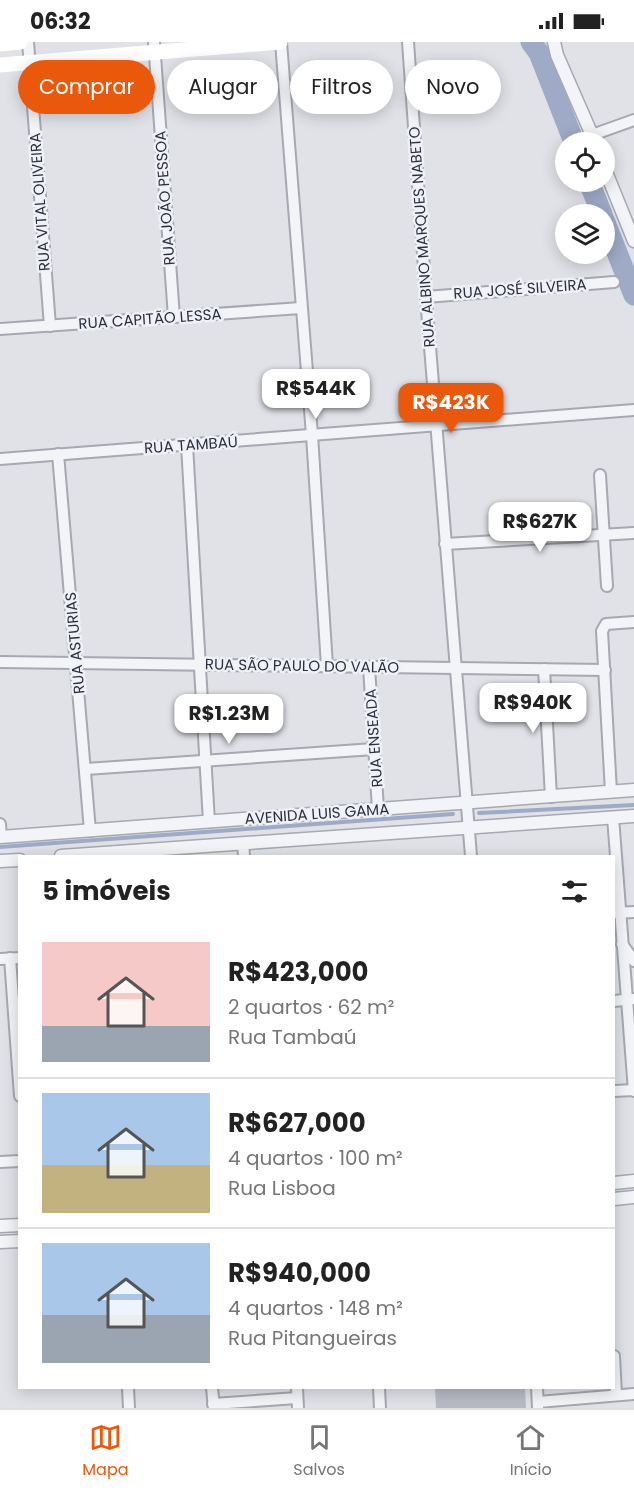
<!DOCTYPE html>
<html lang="pt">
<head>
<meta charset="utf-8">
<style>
	:root { --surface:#fff; --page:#f6f6f6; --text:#222; --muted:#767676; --line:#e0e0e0; --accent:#ea580c }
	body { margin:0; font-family:Poppins,sans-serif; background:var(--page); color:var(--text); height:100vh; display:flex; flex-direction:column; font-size:22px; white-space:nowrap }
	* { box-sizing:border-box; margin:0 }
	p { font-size:20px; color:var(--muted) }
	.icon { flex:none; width:33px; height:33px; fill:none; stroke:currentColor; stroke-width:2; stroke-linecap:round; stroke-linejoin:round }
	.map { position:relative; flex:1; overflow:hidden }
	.sheet { position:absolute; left:18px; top:813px; width:597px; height:534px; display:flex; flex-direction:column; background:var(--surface); border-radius:0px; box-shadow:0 3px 15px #0003 }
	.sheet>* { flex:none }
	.banner { position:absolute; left:18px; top:18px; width:598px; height:54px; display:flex; gap:12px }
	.tools { position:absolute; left:555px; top:90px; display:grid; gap:12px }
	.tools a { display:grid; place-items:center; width:60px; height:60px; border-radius:50%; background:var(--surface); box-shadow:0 3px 15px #0003; font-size:30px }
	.price { position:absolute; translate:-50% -51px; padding:0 14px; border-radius:12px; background:#fff; color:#222; font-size:20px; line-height:39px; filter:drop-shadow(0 2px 3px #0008) }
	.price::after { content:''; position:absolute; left:50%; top:36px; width:18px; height:14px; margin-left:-9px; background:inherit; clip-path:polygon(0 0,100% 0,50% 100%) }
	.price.current { background:var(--accent); color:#fff }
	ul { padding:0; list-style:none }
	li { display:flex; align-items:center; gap:18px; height:150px; padding:0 24px }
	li+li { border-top:2px solid var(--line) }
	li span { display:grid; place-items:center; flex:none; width:168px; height:120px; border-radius:0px; color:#555 }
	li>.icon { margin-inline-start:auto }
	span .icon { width:72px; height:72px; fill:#fffc; stroke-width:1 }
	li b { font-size:26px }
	h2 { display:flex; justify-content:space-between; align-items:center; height:72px; padding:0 24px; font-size:26px }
	.tag { padding:0 21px; border-radius:27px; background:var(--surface); box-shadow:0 3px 15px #0003; font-size:21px; line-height:54px }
	.tag.current { background:var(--accent); color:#fff }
	.status { display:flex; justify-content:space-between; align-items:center; height:42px; padding:0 30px; background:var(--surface); direction:ltr }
	.status svg { height:16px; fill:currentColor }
	.dock { display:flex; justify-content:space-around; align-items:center; height:84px; border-top:2px solid var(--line); background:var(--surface); font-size:16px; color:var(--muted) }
	.dock a { display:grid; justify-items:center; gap:3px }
	.dock .current { color:var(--accent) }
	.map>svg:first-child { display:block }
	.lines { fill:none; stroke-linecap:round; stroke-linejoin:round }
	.stream { stroke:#9eaac6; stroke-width:4 }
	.river { stroke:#9eaac6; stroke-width:21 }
	.building { fill:#b8bbc5 }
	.minor-casing { stroke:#a6a8b2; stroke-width:14 }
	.tertiary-casing { stroke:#a6a8b2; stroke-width:15 }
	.minor { stroke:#f3f4f7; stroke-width:10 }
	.tertiary { stroke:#f3f4f7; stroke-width:12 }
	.secondary { stroke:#fff; stroke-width:15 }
	.labels { text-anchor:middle; stroke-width:5; stroke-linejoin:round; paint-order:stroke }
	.street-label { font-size:15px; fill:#2a2e3f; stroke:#f0f1f6 }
</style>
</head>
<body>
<div class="status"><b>06:32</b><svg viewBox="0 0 49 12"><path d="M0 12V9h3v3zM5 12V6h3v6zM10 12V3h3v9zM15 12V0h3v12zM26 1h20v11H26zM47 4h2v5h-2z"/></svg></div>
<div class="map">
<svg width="634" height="1366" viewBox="0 0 634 1366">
	<rect width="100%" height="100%" fill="#e0e2e8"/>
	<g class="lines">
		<!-- stream -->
		<g class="stream">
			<polyline points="479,771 634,763"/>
			<polyline points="0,805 453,772"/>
		</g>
		<!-- river -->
		<g class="river">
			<polyline points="531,0 539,11 574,100"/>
			<polyline points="589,140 602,172"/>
			<polyline points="604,178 634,253"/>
		</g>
	</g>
	<!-- building -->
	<polygon class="building" points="435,1346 525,1346 526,1366 436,1366"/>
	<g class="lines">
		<!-- minor casing -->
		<g class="minor-casing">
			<g id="minor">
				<polyline points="28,0 50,284"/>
				<polyline points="154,0 174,275"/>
				<polyline points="281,0 312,393 327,624"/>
				<polyline points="408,0 426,255 471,814"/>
				<polyline points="592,93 634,78"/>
				<polyline points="426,255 614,240"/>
				<polyline points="0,287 301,266"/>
				<polyline points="187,403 209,780"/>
				<polyline points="58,412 90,789"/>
				<polyline points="0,417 634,368"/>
				<polyline points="600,433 607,544"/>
				<polyline points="445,502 634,491"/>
				<polyline points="0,620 605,628"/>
				<polyline points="369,625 378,767"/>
				<polyline points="544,627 551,755"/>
				<polyline points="86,727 374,707"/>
				<polyline points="611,750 602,589 606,582 634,580"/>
				<polyline points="613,775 634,1049"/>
				<polyline points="0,782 1,795"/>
				<polyline points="243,801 244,814"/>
				<polyline points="614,871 634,870"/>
				<polyline points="622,902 634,919"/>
				<polyline points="10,916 20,1054"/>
				<polyline points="0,917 20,916"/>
				<polyline points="614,959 634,957"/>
				<polyline points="614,1049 634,1048"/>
				<polyline points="0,1120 20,1119"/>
				<polyline points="614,1314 616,1353"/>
				<polyline points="128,1346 129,1366"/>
				<polyline points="212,1346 214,1366"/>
				<polyline points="297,1346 298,1366"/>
				<polyline points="379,1346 380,1366"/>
				<polyline points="537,1346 538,1366"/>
				<polyline points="538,1360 634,1352"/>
				<polyline points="213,1362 297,1356"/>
			</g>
		</g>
		<!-- tertiary casing -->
		<g class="tertiary-casing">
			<g id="tertiary">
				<polyline points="554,0 557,13 595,100"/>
				<polyline points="604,125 634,199"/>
				<polyline points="0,795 634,748"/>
				<polyline points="61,814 634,774"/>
				<polyline points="0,819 20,818"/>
				<polyline points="614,1141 634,1139"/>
				<polyline points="614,1157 634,1155"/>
				<polyline points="0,1184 20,1183"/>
				<polyline points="0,1200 20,1199"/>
			</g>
		</g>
		<!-- minor -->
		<use href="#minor" class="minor"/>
		<!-- tertiary -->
		<use href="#tertiary" class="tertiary"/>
		<!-- secondary -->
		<g class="secondary">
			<polyline points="0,2 20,0"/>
			<polyline points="0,23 280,0"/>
		</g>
	</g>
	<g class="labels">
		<!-- street labels -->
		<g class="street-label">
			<text transform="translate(165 156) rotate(-94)" y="5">RUA JOÃO PESSOA</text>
			<text transform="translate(40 160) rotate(-94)" y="5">RUA VITAL OLIVEIRA</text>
			<text transform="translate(422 195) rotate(-94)" y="5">RUA ALBINO MARQUES NABETO</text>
			<text transform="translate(520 247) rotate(-4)" y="5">RUA JOSÉ SILVEIRA</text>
			<text transform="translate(150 277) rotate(-4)" y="5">RUA CAPITÃO LESSA</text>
			<text transform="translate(191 403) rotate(-4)" y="5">RUA TAMBAÚ</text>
			<text transform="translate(75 601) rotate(-95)" y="5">RUA ASTURIAS</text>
			<text transform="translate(302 624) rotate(1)" y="5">RUA SÃO PAULO DO VALÃO</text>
			<text transform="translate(374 696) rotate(-94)" y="5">RUA ENSEADA</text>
			<text transform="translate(317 772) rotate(-4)" y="5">AVENIDA LUIS GAMA</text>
		</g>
	</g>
</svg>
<div class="tools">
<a><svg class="icon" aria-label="locate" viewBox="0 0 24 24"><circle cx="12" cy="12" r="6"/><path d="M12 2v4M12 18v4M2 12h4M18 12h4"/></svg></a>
<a><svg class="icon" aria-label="layers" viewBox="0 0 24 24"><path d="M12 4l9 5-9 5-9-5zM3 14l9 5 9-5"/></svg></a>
</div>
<b class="price" style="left:316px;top:378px">R$544K</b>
<b class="price current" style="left:451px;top:392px">R$423K</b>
<b class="price" style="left:540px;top:511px">R$627K</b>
<b class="price" style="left:533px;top:692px">R$940K</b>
<b class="price" style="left:229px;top:703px">R$1.23M</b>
<div class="banner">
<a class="tag current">Comprar</a>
<a class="tag">Alugar</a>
<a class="tag">Filtros</a>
<a class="tag">Novo</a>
</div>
<section class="sheet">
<h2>5 imóveis<svg class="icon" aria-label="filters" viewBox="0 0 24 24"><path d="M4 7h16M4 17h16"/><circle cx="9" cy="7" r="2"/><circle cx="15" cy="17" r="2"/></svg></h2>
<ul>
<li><span style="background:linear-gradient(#f6c9c9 70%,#9aa5b1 0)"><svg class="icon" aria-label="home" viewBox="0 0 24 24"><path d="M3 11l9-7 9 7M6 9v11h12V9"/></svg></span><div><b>R$423,000</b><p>2 quartos · 62 m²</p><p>Rua Tambaú</p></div></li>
<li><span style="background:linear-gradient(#a9c7e8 60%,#c2b280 0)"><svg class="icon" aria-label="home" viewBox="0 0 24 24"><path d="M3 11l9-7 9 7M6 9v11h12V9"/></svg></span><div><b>R$627,000</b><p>4 quartos · 100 m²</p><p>Rua Lisboa</p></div></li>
<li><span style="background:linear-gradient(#a9c7e8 60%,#9aa5b1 0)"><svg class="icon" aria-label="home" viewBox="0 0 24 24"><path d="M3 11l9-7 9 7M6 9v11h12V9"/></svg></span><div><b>R$940,000</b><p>4 quartos · 148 m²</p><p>Rua Pitangueiras</p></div></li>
</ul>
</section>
</div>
<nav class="dock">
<a class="current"><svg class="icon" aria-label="map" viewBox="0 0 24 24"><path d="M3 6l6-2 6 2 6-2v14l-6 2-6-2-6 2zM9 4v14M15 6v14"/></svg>Mapa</a>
<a><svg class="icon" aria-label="saved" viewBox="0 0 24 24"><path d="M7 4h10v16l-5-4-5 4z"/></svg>Salvos</a>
<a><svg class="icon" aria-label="home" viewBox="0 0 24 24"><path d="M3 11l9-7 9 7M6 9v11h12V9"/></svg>Início</a>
</nav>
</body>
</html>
